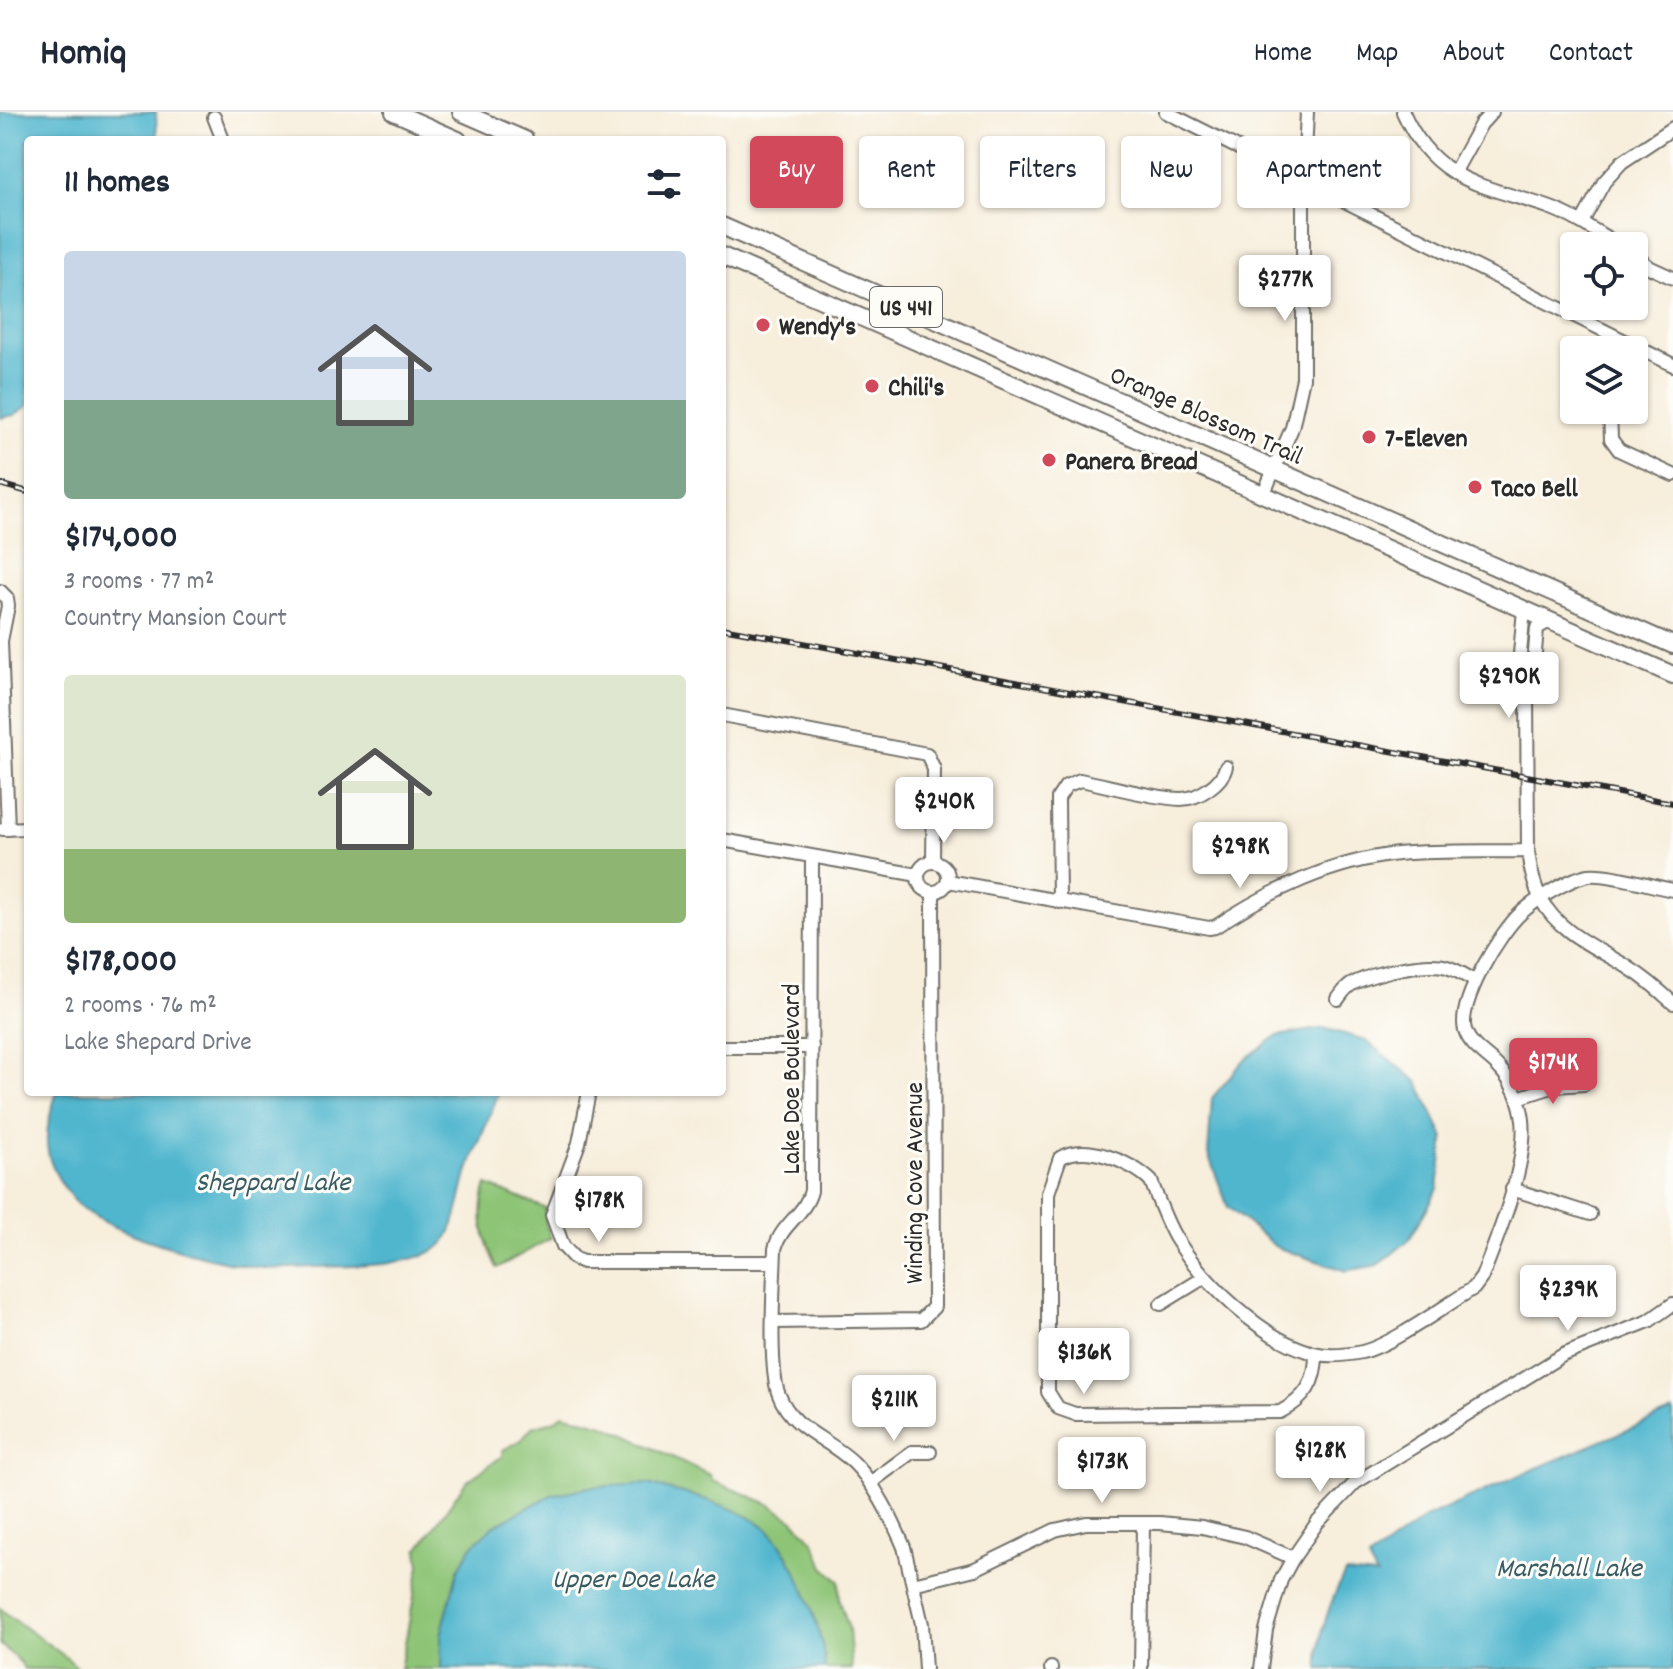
<!DOCTYPE html>
<html lang="en">
<head>
<meta charset="utf-8">
<style>
	:root { --surface:#fff; --page:#f2f2f3; --text:#1f2937; --muted:#747a83; --line:#e0e1e3; --accent:#d1495b }
	body { margin:0; font-family:Dekko,sans-serif; background:var(--page); color:var(--text); height:100vh; display:flex; flex-direction:column; font-size:30px; white-space:nowrap }
	* { box-sizing:border-box; margin:0 }
	p { font-size:26px; color:var(--muted) }
	.icon { flex:none; width:44px; height:44px; fill:none; stroke:currentColor; stroke-width:2; stroke-linecap:round; stroke-linejoin:round }
	.map { position:relative; flex:1; overflow:hidden }
	.drawer { position:absolute; left:24px; top:24px; width:702px; height:960px; display:flex; flex-direction:column; background:var(--surface); border-radius:8px; box-shadow:0 2px 6px #0004 }
	.drawer>* { flex:none }
	.banner { position:absolute; left:750px; top:24px; width:760px; height:72px; display:flex; gap:16px }
	.fabs { position:absolute; left:1560px; top:120px; display:grid; gap:16px }
	.fabs a { display:grid; place-items:center; width:88px; height:88px; border-radius:8px; background:var(--surface); box-shadow:0 2px 6px #0004; font-size:40px }
	.price { position:absolute; translate:-50% -68px; padding:0 18px; border-radius:8px; background:#fff; color:#222; font-size:26px; line-height:52px; filter:drop-shadow(0 2px 4px #0008) }
	.price::after { content:''; position:absolute; left:50%; top:48px; width:24px; height:18px; margin-left:-12px; background:inherit; clip-path:polygon(0 0,100% 0,50% 100%) }
	.price.current { background:var(--accent); color:#fff }
	ul { padding:0; list-style:none }
	li { display:grid; align-content:center; gap:16px; height:424px; padding:0 40px }
	li span { display:grid; place-items:center; height:248px; border-radius:8px; color:#555 }
	li>.icon { margin-inline-start:auto }
	span .icon { width:144px; height:144px; fill:#fffc; stroke-width:1 }
	li b { font-size:34px }
	h2 { display:flex; justify-content:space-between; align-items:center; height:96px; padding:0 40px; font-size:34px }
	.chip { padding:0 28px; border-radius:8px; background:var(--surface); box-shadow:0 2px 6px #0004; font-size:28px; line-height:72px }
	.chip.current { background:var(--accent); color:#fff }
	header { display:flex; align-items:center; gap:48px; box-sizing:border-box; height:112px; padding:0 40px; background:var(--surface); border-bottom:2px solid var(--line) }
	header strong { font-size:38px }
	nav { display:flex; gap:44px; margin-inline-start:auto; font-size:28px }
	.map>svg:first-child { display:block }
	.green { fill:#8dc476; stroke:#5c7850; stroke-width:2 }
	.water { fill:#50b6ce; stroke:#3e707c; stroke-width:2 }
	.lines { fill:none; stroke-linecap:round; stroke-linejoin:round }
	.minor-casing { stroke:#726f69; stroke-width:16 }
	.major-casing { stroke:#726f69; stroke-width:20 }
	.minor { stroke:#fff; stroke-width:12 }
	.major { stroke:#fff; stroke-width:16 }
	.rail-casing { stroke:#2b2b2b; stroke-width:6 }
	.rail { stroke:#fdfcf7; stroke-width:3; stroke-dasharray:9; stroke-linecap:butt }
	.poi-dot { fill:#d1495b; stroke:#fdfcf7; stroke-width:3 }
	.labels { text-anchor:middle; stroke-width:6; stroke-linejoin:round; paint-order:stroke }
	.shield { fill:#fdfcf7; stroke:#6a6a68; stroke-width:2 }
	.shield-label { font-size:24px; font-weight:bold; fill:#2b2b2b }
	.poi-label { font-size:26px; font-weight:bold; fill:#2b2b2b; stroke:#fdfcf7; text-anchor:start }
	.street-label { font-size:26px; fill:#2b2b2b; stroke:#fdfcf7 }
	.water-label { font-size:28px; font-style:italic; fill:#385c64; stroke:#fdfcf7 }
</style>
</head>
<body>
<header>
<strong>Homiq</strong>
<nav><a>Home</a><a>Map</a><a>About</a><a>Contact</a></nav>
</header>
<div class="map">
<svg width="1673" height="1557" viewBox="0 0 1673 1557">
	<rect width="100%" height="100%" fill="#fdfcf7"/>
	<filter id="ink" filterUnits="userSpaceOnUse"><feTurbulence type="fractalNoise" baseFrequency=".0125" numOctaves="2"/><feDisplacementMap in="SourceGraphic" scale="16" xChannelSelector="R" yChannelSelector="G"/><feConvolveMatrix kernelMatrix="1 2 1 2 8 2 1 2 1" color-interpolation-filters="sRGB"/></filter>
	<filter id="wash" filterUnits="userSpaceOnUse"><feTurbulence type="fractalNoise" baseFrequency=".006" numOctaves="4" result="noise"/><feDisplacementMap in="SourceGraphic" scale="32" xChannelSelector="R" yChannelSelector="G"/><feGaussianBlur stdDeviation="1.8" result="paint"/><feColorMatrix in="noise" values="0 0 0 0 0 0 0 0 0 0 0 0 0 0 0 0 0 1.4 0 .05"/><feComposite in="paint" operator="in"/></filter>
	<g filter="url(#wash)">
		<rect width="100%" height="100%" fill="#f7eedc"/>
		<!-- green -->
		<g class="green">
			<path d="M487,1073L545,1096L546,1112L551,1126L497,1156C484,1129 477,1103 487,1073Z"/>
			<polygon points="563,1302 607,1314 710,1363 713,1369 769,1392 794,1408 814,1430 824,1455 839,1469 840,1489 849,1517 852,1557 825,1557 825,1544 458,1458 441,1523 441,1557 400,1557 420,1453 418,1438 466,1370 502,1344 503,1338 520,1329 532,1315 554,1309"/>
			<path d="M0,1496C25,1519 55,1533 79,1557H24L21,1551L0,1532Z"/>
		</g>
		<!-- water -->
		<g class="water">
			<polygon points="0,0 156,0 157,28 28,28 28,294 14,303 0,306"/>
			<polygon points="1324,916 1365,928 1418,970 1444,1026 1438,1077 1409,1128 1378,1153 1346,1159 1276,1135 1228,1095 1208,1042 1212,986 1245,947 1277,924"/>
			<path d="M57,980H499C489,1006 478,1032 468,1059C462,1077 456,1121 442,1133C414,1156 347,1154 313,1155C297,1155 280,1158 264,1156C220,1152 101,1121 73,1087C41,1048 42,1025 57,980Z"/>
			<path d="M1673,1299V1557H1319C1317,1523 1330,1490 1345,1461L1377,1464L1368,1448L1425,1406L1513,1366Z"/>
			<path d="M648,1372C686,1382 724,1390 758,1410C791,1428 825,1520 825,1557H441V1523L458,1458L472,1434L492,1415L551,1383L590,1375Z"/>
		</g>
	</g>
	<g filter="url(#ink)">
		<g class="lines">
			<!-- minor casing -->
			<g class="minor-casing">
				<g id="minor">
					<polyline points="1166,0 1673,253"/>
					<path d="M1403,0C1434,70 1483,73 1548,95C1574,104 1597,120 1620,134"/>
					<polyline points="214,5 223,28"/>
					<polyline points="1454,61 1481,12 1492,0"/>
					<polyline points="1582,110 1604,70 1622,50 1673,16"/>
					<polyline points="1634,143 1651,156 1673,166"/>
					<polyline points="1610,298 1611,327 1619,338 1673,363"/>
					<polyline points="1263,383 1292,316 1303,266 1303,84 1307,0"/>
					<polyline points="0,479 7,486 8,494 1,529 8,717"/>
					<polyline points="1524,497 1520,542 1527,577"/>
					<path d="M1555,511H1546L1537,516L1534,552L1527,577L1528,739C1530,755 1533,772 1541,787C1558,821 1599,837 1629,856C1645,866 1659,878 1673,891"/>
					<polyline points="722,603 927,642 934,657 933,749"/>
					<polyline points="3,717 28,716"/>
					<polyline points="722,728 918,763"/>
					<path d="M812,745L811,1079C805,1103 780,1113 775,1137C774,1170 768,1257 779,1283C793,1319 829,1326 854,1351C876,1373 892,1407 904,1435L922,1512L925,1557"/>
					<circle cx="933" cy="765" r="15"/>
					<path d="M948,769L1209,816L1215,815C1268,779 1333,749 1398,742C1441,738 1485,740 1528,739"/>
					<path d="M1059,790L1058,686L1066,674L1080,668C1111,674 1151,686 1181,687C1198,687 1222,671 1226,655"/>
					<path d="M1338,887C1343,880 1347,874 1356,870C1376,861 1426,848 1447,855C1457,858 1466,864 1475,869"/>
					<polyline points="722,935 812,935"/>
					<polyline points="589,980 579,1031 552,1103 563,1134 575,1147 583,1150 774,1150"/>
					<polyline points="1518,986 1555,974 1584,972"/>
					<polyline points="1512,1077 1590,1102"/>
					<polyline points="1161,1192 1205,1165"/>
					<polyline points="774,1210 921,1208 934,1195 933,780"/>
					<path d="M1316,1242C1316,1271 1305,1287 1280,1300L1075,1302L1058,1296L1048,1280V1081L1060,1046C1085,1030 1132,1050 1151,1069C1158,1088 1165,1107 1175,1125C1202,1169 1262,1228 1314,1241C1328,1245 1347,1243 1362,1240C1392,1233 1446,1193 1474,1176L1482,1165C1498,1124 1528,1051 1523,1008C1521,990 1513,971 1501,958C1490,944 1471,937 1465,918C1457,891 1500,820 1521,801C1535,788 1570,766 1589,763C1610,761 1651,774 1673,778"/>
					<polyline points="870,1371 912,1340 930,1340"/>
					<polyline points="913,1472 975,1457 1055,1418 1086,1411 1160,1411 1202,1415 1245,1425 1293,1446"/>
					<polyline points="1051,1557 1051,1556"/>
					<polyline points="1141,1557 1143,1411"/>
					<polyline points="1261,1557 1266,1518 1281,1468 1293,1446 1317,1411 1355,1371 1563,1243 1649,1209 1673,1192"/>
				</g>
			</g>
			<!-- major casing -->
			<g class="major-casing">
				<g id="major">
					<polyline points="394,0 458,28"/>
					<polyline points="461,0 525,28"/>
					<polyline points="722,114 1673,533"/>
					<polyline points="722,144 1673,563"/>
				</g>
			</g>
			<!-- minor -->
			<use href="#minor" class="minor"/>
			<!-- major -->
			<use href="#major" class="major"/>
			<!-- rail casing -->
			<g class="rail-casing">
				<g id="rail">
					<polyline points="0,372 28,380"/>
					<polyline points="722,516 1673,691"/>
				</g>
			</g>
			<!-- rail -->
			<use href="#rail" class="rail"/>
		</g>
	</g>
	<!-- markers -->
	<g class="poi-dot">
		<circle cx="763" cy="213" r="8"/>
		<circle cx="872" cy="274" r="8"/>
		<circle cx="1369" cy="325" r="8"/>
		<circle cx="1049" cy="348" r="8"/>
		<circle cx="1475" cy="375" r="8"/>
	</g>
	<g class="labels">
		<!-- shield labels -->
		<rect class="shield" x="870" y="175" width="72" height="40" rx="6"/>
		<g class="shield-label">
			<text x="906" y="203">US 441</text>
		</g>
		<!-- poi labels -->
		<g class="poi-label">
			<text x="779" y="222">Wendy's</text>
			<text x="888" y="283">Chili's</text>
			<text x="1385" y="334">7-Eleven</text>
			<text x="1065" y="357">Panera Bread</text>
			<text x="1491" y="384">Taco Bell</text>
		</g>
		<!-- street labels -->
		<g class="street-label">
			<text transform="translate(1207 302) rotate(24)" y="9">Orange Blossom Trail</text>
			<text transform="translate(790 967) rotate(-90)" y="9">Lake Doe Boulevard</text>
			<text transform="translate(913 1071) rotate(-90)" y="9">Winding Cove Avenue</text>
		</g>
		<!-- water labels -->
		<g class="water-label">
			<text x="273" y="1078">Sheppard Lake</text>
			<text x="1569" y="1464">Marshall Lake</text>
			<text x="633" y="1475">Upper Doe Lake</text>
		</g>
	</g>
</svg>
<div class="fabs">
<a><svg class="icon" aria-label="locate" viewBox="0 0 24 24"><circle cx="12" cy="12" r="6"/><path d="M12 2v4M12 18v4M2 12h4M18 12h4"/></svg></a>
<a><svg class="icon" aria-label="layers" viewBox="0 0 24 24"><path d="M12 4l9 5-9 5-9-5zM3 14l9 5 9-5"/></svg></a>
</div>
<b class="price" style="left:1285px;top:211px">$277K</b>
<b class="price" style="left:1509px;top:608px">$290K</b>
<b class="price" style="left:944px;top:733px">$240K</b>
<b class="price" style="left:1240px;top:778px">$298K</b>
<b class="price current" style="left:1553px;top:994px">$174K</b>
<b class="price" style="left:599px;top:1132px">$178K</b>
<b class="price" style="left:1568px;top:1221px">$239K</b>
<b class="price" style="left:1084px;top:1284px">$136K</b>
<b class="price" style="left:894px;top:1331px">$211K</b>
<b class="price" style="left:1320px;top:1382px">$128K</b>
<b class="price" style="left:1102px;top:1393px">$173K</b>
<div class="banner">
<a class="chip current">Buy</a>
<a class="chip">Rent</a>
<a class="chip">Filters</a>
<a class="chip">New</a>
<a class="chip">Apartment</a>
</div>
<section class="drawer">
<h2>11 homes<svg class="icon" aria-label="filters" viewBox="0 0 24 24"><path d="M4 7h16M4 17h16"/><circle cx="9" cy="7" r="2"/><circle cx="15" cy="17" r="2"/></svg></h2>
<ul>
<li><span style="background:linear-gradient(#c9d6e8 60%,#7fa58c 0)"><svg class="icon" aria-label="home" viewBox="0 0 24 24"><path d="M3 11l9-7 9 7M6 9v11h12V9"/></svg></span><div><b>$174,000</b><p>3 rooms · 77 m²</p><p>Country Mansion Court</p></div></li>
<li><span style="background:linear-gradient(#dfe7d0 70%,#8fb573 0)"><svg class="icon" aria-label="home" viewBox="0 0 24 24"><path d="M3 11l9-7 9 7M6 9v11h12V9"/></svg></span><div><b>$178,000</b><p>2 rooms · 76 m²</p><p>Lake Shepard Drive</p></div></li>
</ul>
</section>
</div>
</body>
</html>
